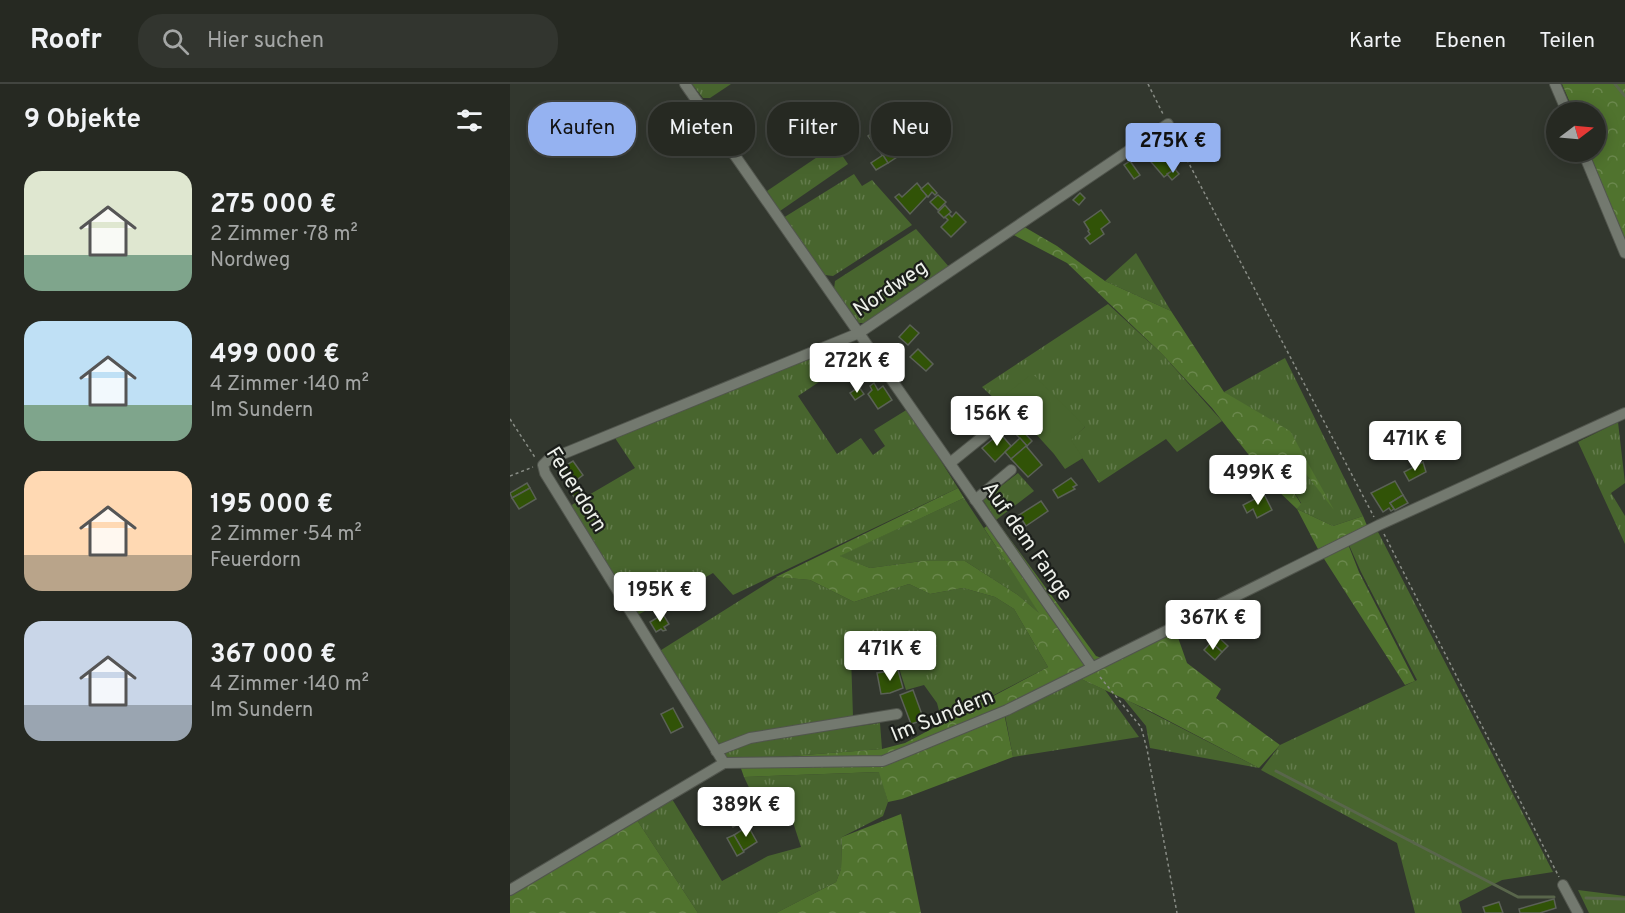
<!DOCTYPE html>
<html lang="de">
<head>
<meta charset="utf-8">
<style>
	:root { --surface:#262922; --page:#32352f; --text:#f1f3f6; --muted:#a4a6a5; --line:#424540; --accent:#95b2f1 }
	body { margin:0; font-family:Overpass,sans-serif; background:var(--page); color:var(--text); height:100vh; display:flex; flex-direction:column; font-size:22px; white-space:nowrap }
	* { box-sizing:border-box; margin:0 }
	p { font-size:20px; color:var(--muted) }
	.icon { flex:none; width:33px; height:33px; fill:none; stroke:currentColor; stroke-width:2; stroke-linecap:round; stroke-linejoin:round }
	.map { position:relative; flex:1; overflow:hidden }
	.sheet { display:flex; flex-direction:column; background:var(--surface); width:510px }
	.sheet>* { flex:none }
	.banner { position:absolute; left:18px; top:18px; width:570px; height:54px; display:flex; gap:12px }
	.needle { width:39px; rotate:74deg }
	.controls { position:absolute; left:1036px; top:18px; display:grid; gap:12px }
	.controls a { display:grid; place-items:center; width:60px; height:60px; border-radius:50%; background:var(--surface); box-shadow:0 3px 15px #0003,0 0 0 2px var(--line); font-size:30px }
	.price { position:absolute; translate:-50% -51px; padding:0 14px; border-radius:6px; background:#fff; color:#222; font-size:20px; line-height:39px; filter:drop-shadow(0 2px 3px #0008) }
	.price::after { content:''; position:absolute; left:50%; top:36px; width:18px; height:14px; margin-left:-9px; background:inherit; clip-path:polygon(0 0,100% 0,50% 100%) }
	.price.active { background:var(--accent); color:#111 }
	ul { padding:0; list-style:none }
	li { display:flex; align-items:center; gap:18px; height:150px; padding:0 24px }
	li span { display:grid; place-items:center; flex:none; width:168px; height:120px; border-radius:18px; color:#555 }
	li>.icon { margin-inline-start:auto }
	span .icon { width:72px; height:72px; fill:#fffc; stroke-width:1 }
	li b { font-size:26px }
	h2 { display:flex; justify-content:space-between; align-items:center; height:72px; padding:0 24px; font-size:26px }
	.tag { padding:0 21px; border-radius:24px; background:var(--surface); box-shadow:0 3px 15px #0003,0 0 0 2px var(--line); font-size:21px; line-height:54px }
	.tag.active { background:var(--accent); color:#111 }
	header { display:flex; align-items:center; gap:36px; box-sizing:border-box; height:84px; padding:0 30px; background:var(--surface); border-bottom:2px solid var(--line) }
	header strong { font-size:28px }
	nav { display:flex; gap:33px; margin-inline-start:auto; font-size:21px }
	.search { width:420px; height:54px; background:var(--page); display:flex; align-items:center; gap:15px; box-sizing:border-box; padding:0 21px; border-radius:24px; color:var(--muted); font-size:22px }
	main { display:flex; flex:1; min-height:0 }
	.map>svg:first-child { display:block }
	.grass { fill:url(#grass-tufts) }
	.forest { fill:url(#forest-crowns) }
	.garden { fill:#48652e }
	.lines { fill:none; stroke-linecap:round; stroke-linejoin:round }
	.stream { stroke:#59664b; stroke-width:3 }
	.building { fill:#315307; stroke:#5b6157; stroke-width:1.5 }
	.minor-casing { stroke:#51554d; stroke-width:12 }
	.path { stroke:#898d86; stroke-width:1.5; stroke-dasharray:3 3; stroke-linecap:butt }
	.minor { stroke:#73796f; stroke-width:10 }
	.labels { text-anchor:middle; stroke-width:4.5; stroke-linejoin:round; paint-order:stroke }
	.street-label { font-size:21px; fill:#edf0ea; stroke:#1b1e1a }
</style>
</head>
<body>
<header>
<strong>Roofr</strong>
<div class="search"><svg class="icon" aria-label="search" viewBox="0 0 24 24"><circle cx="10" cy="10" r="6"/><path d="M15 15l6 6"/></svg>Hier suchen</div>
<nav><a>Karte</a><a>Ebenen</a><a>Teilen</a></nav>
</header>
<main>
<section class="sheet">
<h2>9 Objekte<svg class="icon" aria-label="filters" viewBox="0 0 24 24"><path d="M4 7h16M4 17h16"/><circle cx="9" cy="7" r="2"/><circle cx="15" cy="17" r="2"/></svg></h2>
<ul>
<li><span style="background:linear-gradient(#dfe7d0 70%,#7fa58c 0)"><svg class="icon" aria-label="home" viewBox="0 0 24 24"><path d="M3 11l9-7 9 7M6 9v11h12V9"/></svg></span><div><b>275 000 €</b><p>2 Zimmer · 78 m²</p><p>Nordweg</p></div></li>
<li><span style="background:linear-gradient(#bfe0f5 70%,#7fa58c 0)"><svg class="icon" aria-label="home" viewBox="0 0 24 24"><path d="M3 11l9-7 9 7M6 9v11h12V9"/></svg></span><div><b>499 000 €</b><p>4 Zimmer · 140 m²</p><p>Im Sundern</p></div></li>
<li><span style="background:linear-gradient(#ffd9b3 70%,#b9a48a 0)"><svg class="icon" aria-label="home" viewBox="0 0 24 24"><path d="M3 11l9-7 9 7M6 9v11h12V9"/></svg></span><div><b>195 000 €</b><p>2 Zimmer · 54 m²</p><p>Feuerdorn</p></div></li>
<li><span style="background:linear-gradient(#c9d6e8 70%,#9aa5b1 0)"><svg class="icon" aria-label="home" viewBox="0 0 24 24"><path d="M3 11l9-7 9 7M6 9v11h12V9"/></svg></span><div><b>367 000 €</b><p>4 Zimmer · 140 m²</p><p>Im Sundern</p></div></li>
</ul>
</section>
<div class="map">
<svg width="1115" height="829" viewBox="0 0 1115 829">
	<defs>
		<pattern id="grass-tufts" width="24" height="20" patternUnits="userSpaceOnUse" patternTransform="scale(1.5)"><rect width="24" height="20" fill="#48652e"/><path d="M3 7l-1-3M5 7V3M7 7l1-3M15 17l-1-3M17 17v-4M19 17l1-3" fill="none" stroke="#637b4c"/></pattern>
		<pattern id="forest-crowns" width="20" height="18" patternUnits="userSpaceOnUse" patternTransform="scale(1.5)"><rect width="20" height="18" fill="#50732e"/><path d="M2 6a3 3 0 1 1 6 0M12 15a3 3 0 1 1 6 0" fill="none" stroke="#6a874c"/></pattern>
	</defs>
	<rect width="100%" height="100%" fill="#32372e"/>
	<!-- grass -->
	<g class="grass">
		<polygon points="182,0 221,0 200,14 193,14"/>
		<polygon points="325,61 338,80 270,127 257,107"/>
		<polygon points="344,90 352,102 362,96 402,141 323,192 315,191 273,134"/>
		<polygon points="406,145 440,184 356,239 349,239 324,205 325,197"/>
		<polygon points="626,169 661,227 595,197"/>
		<polygon points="598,220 652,270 712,337 667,368 656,355 589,399 560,356 575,343 495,311 495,316 490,320 472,303"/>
		<polygon points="300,273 315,294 288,312 327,370 351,354 363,371 375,362 364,346 398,325 448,404 223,511 203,489 126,532 60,422 125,384 105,354"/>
		<polygon points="775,274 853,432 823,442 787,425 791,419 774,391 788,380 820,420 806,397 714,308"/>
		<polygon points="1108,338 1115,399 1101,409 1115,432 1115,460 1068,358"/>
		<polygon points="508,389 524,407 486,436 473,416"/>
		<polygon points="454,414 531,531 508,511 455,477 412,477 360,484 329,472"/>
		<polygon points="867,446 1043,788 992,796 949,818 952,829 905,829 887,759 751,686 770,661 907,596 851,488 839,461"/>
		<polygon points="267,493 300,496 344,518 399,500 420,510 453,504 485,513 504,525 538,583 432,638 427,619 414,601 396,606 383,565 341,572 343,633 211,660 204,658 148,568"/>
		<polygon points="571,595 595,606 629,653 503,673 495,631"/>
		<polygon points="613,614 749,684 640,664 636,642"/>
		<polygon points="370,639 372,665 228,676 214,673 217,666 239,658"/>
		<polygon points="370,688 378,718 373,732 332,753 331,785 326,798 266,829 188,829 127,736 162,715 212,797 258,772 291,763 280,729 254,735 234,693"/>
		<polygon points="1068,806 1115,812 1115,829 1079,829"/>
	</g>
	<!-- forest -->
	<g class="forest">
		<polygon points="1052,0 1115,0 1115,157 1079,68 1086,68 1086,28 1064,28"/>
		<polygon points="511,141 547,162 595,197 661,227 714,308 780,347 824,426 788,380 774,392 791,420 787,425 823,442 853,432 858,444 836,455 849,488 905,597 895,601 809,467 787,425 764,403 702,324 652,270 557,179 500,149"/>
		<polygon points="448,404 454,414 330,472 360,484 412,477 455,477 508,511 529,529 474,444 486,436 586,572 603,578 665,545 677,579 711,605 706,614 770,661 749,684 638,626 571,595 559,592 493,624 503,673 392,715 378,718 369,688 234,693 228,676 372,665 395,659 538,583 504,525 485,513 453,504 420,510 399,500 344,518 300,496 266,493"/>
		<polygon points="391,730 411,829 266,829 326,798 331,785 332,753"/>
		<polygon points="127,736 188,829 0,829 0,811"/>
	</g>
	<!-- garden -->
	<polygon class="garden" points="519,292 525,292 575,343 561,356 573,374 555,385 544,370 495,316 495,311"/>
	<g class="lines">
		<!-- stream -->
		<g class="stream">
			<polyline points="1105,0 1115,12"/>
			<polyline points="766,687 1008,813 1044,813"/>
			<polyline points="1076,814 1115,815"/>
		</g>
	</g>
	<!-- building -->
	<g class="building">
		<polygon points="372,42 379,52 381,51 388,62 382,66 387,73 378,79 358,52"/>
		<polygon points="648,62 666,84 654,93 635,71"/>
		<polygon points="373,71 378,79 366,86 361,79"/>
		<polygon points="620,77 630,91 624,95 614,81"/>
		<polygon points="665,85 669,90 662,96 657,90"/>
		<polygon points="407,99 417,112 400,130 385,113 389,110 392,113"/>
		<polygon points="418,99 427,109 425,111 422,108 418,113 411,105"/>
		<polygon points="570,109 575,114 569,121 563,116"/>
		<polygon points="428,111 436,118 428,126 420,118"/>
		<polygon points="435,121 441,128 434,134 428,128"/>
		<polygon points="591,126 600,138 591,145 594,150 580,160 575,154 580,150 578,147 579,146 574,138"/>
		<polygon points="446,128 456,138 441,153 431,143 438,136 435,133 439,130 442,133"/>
		<polygon points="400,241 409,249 398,261 389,253"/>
		<polygon points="336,261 352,285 338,295 328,280 331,278 324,268"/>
		<polygon points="408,265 423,280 416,287 400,273"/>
		<polygon points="351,285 357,294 351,299 345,289"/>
		<polygon points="364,299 368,306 373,302 382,316 368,325 358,310 362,306 360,302"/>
		<polygon points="349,303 354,310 345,316 340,309"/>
		<polygon points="509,343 522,357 517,362 504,348"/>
		<polygon points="490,349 501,362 485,378 472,364"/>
		<polygon points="510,354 517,362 501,375 495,368"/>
		<polygon points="516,362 532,381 518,393 501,375"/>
		<polygon points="63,377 73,391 59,402 48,386"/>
		<polygon points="913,378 916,388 899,397 894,388"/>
		<polygon points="561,394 567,401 563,403 565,405 548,414 543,406"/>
		<polygon points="885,397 893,411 880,419 884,425 881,427 879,424 873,428 861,409"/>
		<polygon points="17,399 20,404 2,414 0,409"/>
		<polygon points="67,400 72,408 64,413 59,405"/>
		<polygon points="20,404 26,415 9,425 2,414"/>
		<polygon points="754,410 762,426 747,434 743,425 737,429 733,421"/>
		<polygon points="893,411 898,419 885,426 880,419"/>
		<polygon points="531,417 538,427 516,442 509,431"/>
		<polygon points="153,530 159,540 154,543 156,546 153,547 151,545 146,548 140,538"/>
		<polygon points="739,532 749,546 740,553 729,539"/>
		<polygon points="705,550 718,562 712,568 699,556"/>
		<polygon points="701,558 712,568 705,576 694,566"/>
		<polygon points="388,586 393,604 380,609 371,610 367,589"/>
		<polygon points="403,606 414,636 401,640 390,611"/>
		<polygon points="163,624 173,643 161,649 151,630"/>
		<polygon points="232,730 235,736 223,743 219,737"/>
		<polygon points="238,742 247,758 233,767 224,751"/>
		<polygon points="224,751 234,768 227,772 217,754"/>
		<polygon points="1044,815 1046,824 1030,829 1010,829 1009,825"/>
		<polygon points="989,818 993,829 975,829 973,823"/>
	</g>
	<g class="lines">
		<!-- minor casing -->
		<g class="minor-casing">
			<g id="minor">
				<polyline points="175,0 582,583"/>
				<polyline points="1045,0 1057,28"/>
				<polyline points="1073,68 1115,169"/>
				<polyline points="440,379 487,341"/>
				<polyline points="465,416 501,386"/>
				<polyline points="206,667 240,654 387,630"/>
				<polyline points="214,679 35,389 33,381 38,376 349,249 658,40"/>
				<polyline points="1053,801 1068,829"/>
				<polyline points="0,806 214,679 373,677 497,626 869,441 1115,329"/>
			</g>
		</g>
		<!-- path -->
		<g class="path">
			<polyline points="638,0 654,32"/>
			<polyline points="663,49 864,433"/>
			<polyline points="0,335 26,375"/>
			<polyline points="0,392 23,383"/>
			<polyline points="874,450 1049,793"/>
			<polyline points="590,593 631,643 637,665 667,829"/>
		</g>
		<!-- minor -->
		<use href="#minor" class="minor"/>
	</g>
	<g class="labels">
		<!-- street labels -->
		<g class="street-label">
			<text transform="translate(380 204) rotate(-34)" y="7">Nordweg</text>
			<text transform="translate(67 405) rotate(58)" y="7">Feuerdorn</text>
			<text transform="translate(518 457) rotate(55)" y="7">Auf dem Fange</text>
			<text transform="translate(432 631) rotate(-22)" y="7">Im Sundern</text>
		</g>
	</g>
</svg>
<div class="controls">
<a><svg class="needle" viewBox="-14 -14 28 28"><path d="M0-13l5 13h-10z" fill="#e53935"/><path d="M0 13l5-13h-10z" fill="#a4a6a5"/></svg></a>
</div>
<b class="price active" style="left:663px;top:90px">275K €</b>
<b class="price" style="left:347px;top:310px">272K €</b>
<b class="price" style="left:487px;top:363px">156K €</b>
<b class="price" style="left:905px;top:388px">471K €</b>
<b class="price" style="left:748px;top:422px">499K €</b>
<b class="price" style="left:150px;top:539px">195K €</b>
<b class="price" style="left:703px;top:567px">367K €</b>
<b class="price" style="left:380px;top:598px">471K €</b>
<b class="price" style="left:236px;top:754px">389K €</b>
<div class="banner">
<a class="tag active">Kaufen</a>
<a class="tag">Mieten</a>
<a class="tag">Filter</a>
<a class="tag">Neu</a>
</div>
</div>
</main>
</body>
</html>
